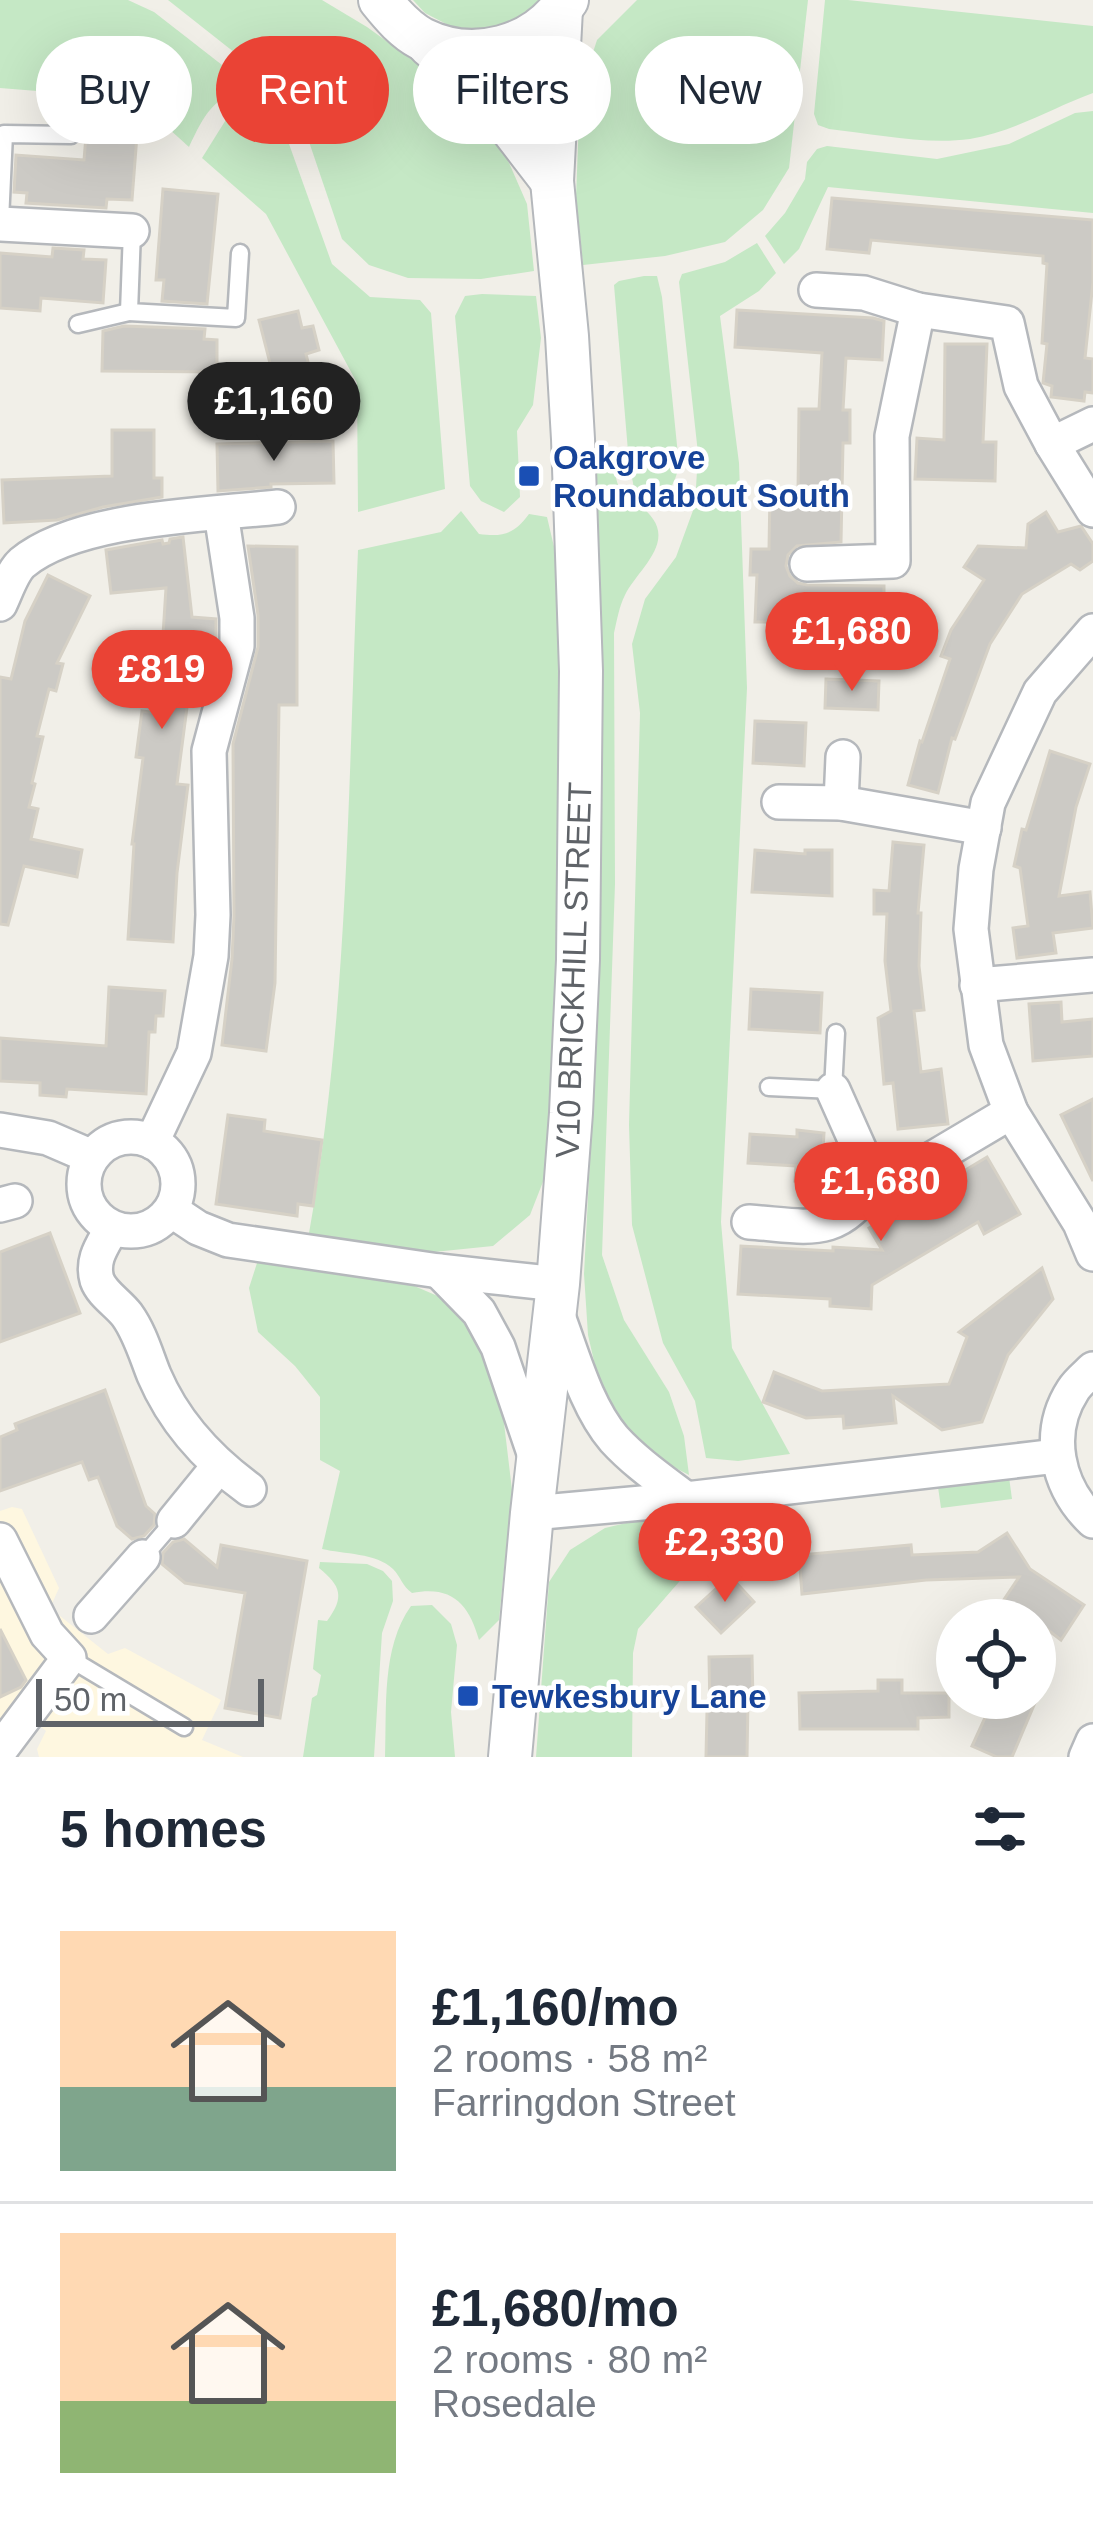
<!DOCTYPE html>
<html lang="en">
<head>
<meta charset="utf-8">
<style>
	:root { --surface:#fff; --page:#f2f2f3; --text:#1f2937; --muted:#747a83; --line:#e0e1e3; --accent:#ea4335 }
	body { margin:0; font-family:Helvetica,sans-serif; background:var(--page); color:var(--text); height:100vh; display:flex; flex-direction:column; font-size:45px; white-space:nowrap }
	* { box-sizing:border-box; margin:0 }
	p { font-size:39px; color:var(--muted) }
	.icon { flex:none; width:66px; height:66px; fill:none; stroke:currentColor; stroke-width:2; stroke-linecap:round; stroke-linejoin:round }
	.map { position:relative; height:1757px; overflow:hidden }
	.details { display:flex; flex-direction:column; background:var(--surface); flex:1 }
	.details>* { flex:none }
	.banner { position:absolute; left:36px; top:36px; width:1023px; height:108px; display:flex; gap:24px }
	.buttons { position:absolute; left:936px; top:1599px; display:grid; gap:24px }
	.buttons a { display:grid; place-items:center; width:120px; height:120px; border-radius:50%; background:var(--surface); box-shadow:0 12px 48px #0002; font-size:60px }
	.scale { position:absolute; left:36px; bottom:30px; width:228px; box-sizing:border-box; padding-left:12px; border:6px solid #5f6368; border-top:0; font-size:33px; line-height:42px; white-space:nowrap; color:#5f6368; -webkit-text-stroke:9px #fff; paint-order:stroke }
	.price { position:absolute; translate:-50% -102px; padding:0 27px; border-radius:42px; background:var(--accent); color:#fff; font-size:39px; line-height:78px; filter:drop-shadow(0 3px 6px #0008) }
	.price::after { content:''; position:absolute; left:50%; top:72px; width:36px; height:27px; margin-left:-18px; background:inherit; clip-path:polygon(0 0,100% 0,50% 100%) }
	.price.on { background:#222; color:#fff }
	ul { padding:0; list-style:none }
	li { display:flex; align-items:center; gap:36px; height:300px; padding:0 60px }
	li+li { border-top:3px solid var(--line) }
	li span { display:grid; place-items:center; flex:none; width:336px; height:240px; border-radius:0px; color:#555 }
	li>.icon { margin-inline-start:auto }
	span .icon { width:144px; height:144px; fill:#fffc; stroke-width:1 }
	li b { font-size:51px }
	h2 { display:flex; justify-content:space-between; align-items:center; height:144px; padding:0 60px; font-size:51px }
	.chip { padding:0 42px; border-radius:54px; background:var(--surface); box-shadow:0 12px 48px #0002; font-size:42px; line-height:108px }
	.chip.on { background:var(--accent); color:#fff }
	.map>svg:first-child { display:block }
	.commercial { fill:#fef7e0 }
	.green { fill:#c5e8c5 }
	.building { fill:#cccac5; stroke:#d6d1c6; stroke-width:3 }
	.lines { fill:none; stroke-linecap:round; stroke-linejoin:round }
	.service-casing { stroke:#b5b8bc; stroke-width:21 }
	.minor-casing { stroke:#b5b8bc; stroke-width:38 }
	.tertiary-casing { stroke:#b5b8bc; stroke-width:46 }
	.service { stroke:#fff; stroke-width:16 }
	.minor { stroke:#fff; stroke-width:33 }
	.tertiary { stroke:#fff; stroke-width:42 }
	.transit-dot { fill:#1a4fb4; stroke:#fff; stroke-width:4.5 }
	.labels { text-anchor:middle; stroke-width:9; stroke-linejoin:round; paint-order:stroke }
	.transit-label { font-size:33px; font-weight:bold; fill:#164399; stroke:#fff; text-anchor:start }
	.street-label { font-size:33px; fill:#5f6368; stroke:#fff }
</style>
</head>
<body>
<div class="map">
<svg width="1093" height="1757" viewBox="0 0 1093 1757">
	<rect width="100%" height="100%" fill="#f1efe8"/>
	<!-- commercial -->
	<polygon class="commercial" points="12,1507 22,1509 59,1588 50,1608 108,1654 125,1648 221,1700 202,1740 243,1757 39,1757 37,1749 46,1731 18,1708 0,1726 0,1511"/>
	<!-- green -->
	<g class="green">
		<path d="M0,0H128L154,12L249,86C212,99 205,113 189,147L136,99L0,88Z"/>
		<polygon points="168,0 322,0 367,27 443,82 499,140 527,204 534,271 481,279 408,278 369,265 342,239 304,127 263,75"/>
		<polygon points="413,0 548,0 537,13 481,32 452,27 425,13"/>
		<polygon points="637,0 808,0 789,168 763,210 725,242 665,256 583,265 576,198 580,92 597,40"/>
		<path d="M825,0H848L1093,26V93C1052,108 1013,132 970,139C925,145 875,134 829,129L818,125L814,114Z"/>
		<polygon points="267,103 284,130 332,264 370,297 420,300 431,313 445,489 358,512 357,383 266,214 202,158 227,118"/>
		<polygon points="1093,111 1093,213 828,187 799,249 784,264 765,236 785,213 805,179 807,162 817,149 827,146 937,159 1009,144 1075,113"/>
		<polygon points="757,243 776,273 759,291 720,316 739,463 747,688 721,1222 732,1348 790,1454 738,1461 706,1458 695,1401 663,1343 632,1225 629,1125 640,713 632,644 645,599 676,557 695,505 698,453 679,282 682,274 725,262"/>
		<path d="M644,276H657L662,297L679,465C675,483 669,497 650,499L634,488L629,463L614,285L619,281Z"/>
		<polygon points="482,294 536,296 541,338 533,405 517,431 520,497 504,512 481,501 470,486 455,316 465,296"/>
		<path d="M595,469H614C623,516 636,494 653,519C672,546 636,572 625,595C619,607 617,620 614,633L615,884L602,1255L624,1320L669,1392L684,1436L689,1475L660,1460L623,1430L600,1387L588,1335L584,1274L598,1006Z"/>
		<path d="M461,511L479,534C504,537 514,534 529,514L547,517L559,568L557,937L546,1174L530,1215L493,1246L424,1253L308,1239C349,1013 348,779 358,550L441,532Z"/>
		<path d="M257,1263L341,1268L398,1279L440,1297L478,1337L501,1398L512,1490L499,1620L479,1640C469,1604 452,1585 412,1593C402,1586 401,1577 393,1569C377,1553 343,1554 322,1549L340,1471L320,1460V1397L295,1366L258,1332L249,1288Z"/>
		<polygon points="1009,1477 1012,1499 941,1508 938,1487"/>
		<polygon points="696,1513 699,1540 692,1567 638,1629 633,1653 632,1757 536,1757 549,1582 570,1550 605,1528 639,1520"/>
		<path d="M320,1562L367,1564L383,1571L392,1581L393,1601L382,1633L374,1757H303L312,1698L317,1695L321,1675L313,1669L318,1620L327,1621C345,1597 341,1586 319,1568Z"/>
		<path d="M432,1605L451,1624L457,1645L451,1712L455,1757H385C387,1708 381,1648 411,1606Z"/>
	</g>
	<!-- building -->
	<g class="building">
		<polygon points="89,100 129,103 128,121 138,122 132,200 107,199 106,208 26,203 27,193 14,192 16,155 84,160"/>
		<polygon points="163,189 218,194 207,304 162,301 164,280 156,280"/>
		<polygon points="832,198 1093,220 1093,282 1085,358 1093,359 1093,393 1085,392 1084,401 1051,397 1052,386 1043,383 1047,344 1042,343 1047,264 1043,263 1043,256 871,240 869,253 827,249"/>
		<polygon points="53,248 84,250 83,259 106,260 103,303 41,298 40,311 0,308 0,253 52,257"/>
		<polygon points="737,310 873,318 884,321 882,360 846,358 843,410 850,410 850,443 843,443 841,542 797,546 788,555 786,566 790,576 798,583 807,585 884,586 884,602 904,602 903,628 864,627 864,623 755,622 757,575 750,575 751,549 769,549 770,492 798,492 799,409 819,409 822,353 735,347"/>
		<polygon points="298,311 302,328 313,326 319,350 306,354 309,366 273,375 259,320"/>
		<polygon points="124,326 205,329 204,339 217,340 217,372 102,371 103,331"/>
		<polygon points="945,344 987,344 983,442 996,442 995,481 915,479 917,438 944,440"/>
		<polygon points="112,430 154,430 154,478 162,478 162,497 103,507 57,520 4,523 2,480 112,476"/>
		<polygon points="333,441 334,483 271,484 271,487 218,491 217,444"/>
		<polygon points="1046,512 1058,532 1081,526 1093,544 1093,561 1080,570 1071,564 1022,594 990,644 955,739 952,738 938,793 908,785 920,741 922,742 950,659 941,656 951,630 984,580 964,567 978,546 1026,548 1028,524"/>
		<polygon points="183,537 192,617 216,619 216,643 215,648 206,648 200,693 189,692 177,784 188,785 177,873 173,942 128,939 134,844 132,844 143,758 136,757 142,711 158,713 166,588 111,593 106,550 162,540 163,544 169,543 170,539"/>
		<polygon points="248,546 297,547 297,705 279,705 275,983 266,1051 222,1045 232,959 234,916 233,744 258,647 258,615"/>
		<polygon points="48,575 90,596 57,663 63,664 56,691 49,689 37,736 43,737 32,783 35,784 29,807 38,809 31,839 82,850 77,877 24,866 8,925 0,924 0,677 11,679 25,621"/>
		<polygon points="826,679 879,681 878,710 825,708"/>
		<polygon points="755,721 806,723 804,766 753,763"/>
		<polygon points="1050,751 1090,764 1076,807 1059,896 1090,892 1093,928 1053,933 1056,953 1017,958 1013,928 1028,926 1020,868 1014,866 1022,829 1026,830"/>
		<polygon points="893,842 924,845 918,913 921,913 919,966 924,1010 914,1011 921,1072 941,1069 948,1124 898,1129 893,1083 884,1084 878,1018 891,1011 885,961 887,914 874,914 874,890 889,891"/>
		<polygon points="755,850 805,854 805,850 832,850 832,896 752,892"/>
		<polygon points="109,987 165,991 163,1016 156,1016 155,1032 149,1032 146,1094 67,1089 66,1097 40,1095 40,1083 0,1081 0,1038 106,1046"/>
		<polygon points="751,989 822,993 820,1033 749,1029"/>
		<polygon points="1061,1002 1062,1022 1093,1019 1093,1056 1033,1061 1029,1004"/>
		<polygon points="1093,1099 1093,1181 1061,1115"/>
		<polygon points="228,1115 265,1120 264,1131 322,1140 313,1206 298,1204 297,1216 216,1204"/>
		<polygon points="797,1130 824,1133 821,1183 795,1181 796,1166 748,1163 750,1134 797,1137"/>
		<polygon points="987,1157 1020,1214 984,1234 978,1222 872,1285 871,1309 830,1306 830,1299 738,1294 741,1246 833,1251 833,1247 882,1250 869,1228"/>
		<polygon points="50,1233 80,1313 0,1342 0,1252"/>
		<polygon points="1042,1268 1053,1299 1008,1355 982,1422 942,1430 893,1396 896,1423 844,1428 843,1416 806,1418 763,1402 774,1372 822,1391 949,1384 967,1337 959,1332"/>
		<polygon points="105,1390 146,1506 155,1514 154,1525 144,1536 132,1539 117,1526 98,1477 89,1480 82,1462 0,1491 0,1437 17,1430 15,1424"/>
		<polygon points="1007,1533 1030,1569 1084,1605 1061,1640 1035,1620 1003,1601 1019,1577 926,1580 802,1594 799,1555 911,1545 912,1555 978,1552"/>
		<polygon points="184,1539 217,1567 221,1545 307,1561 280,1718 225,1708 245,1593 185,1583 162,1564 163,1553 173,1542"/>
		<polygon points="730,1576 754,1602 721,1633 696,1607"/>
		<polygon points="0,1629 26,1680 21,1687 0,1697"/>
		<polygon points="752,1656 753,1700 748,1700 747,1757 706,1757 707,1711 710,1711 709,1657"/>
		<polygon points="878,1680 902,1680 902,1693 949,1693 949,1717 918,1718 918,1729 800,1729 799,1693 878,1691"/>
		<polygon points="994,1698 1037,1698 1012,1757 997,1757 972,1746"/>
	</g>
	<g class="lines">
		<!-- service casing -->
		<g class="service-casing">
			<g id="service">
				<polyline points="0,221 4,134 71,135"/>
				<polyline points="132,231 129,312 236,318 240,253"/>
				<polyline points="78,324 129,312"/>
				<polyline points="769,1087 833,1090 836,1033"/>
				<polyline points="143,1557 174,1521"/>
				<polyline points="69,1658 184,1727"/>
			</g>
		</g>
		<!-- minor casing -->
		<g class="minor-casing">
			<g id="minor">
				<polyline points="0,224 132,231"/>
				<polyline points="816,290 864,293 918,310 1007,323 1021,386 1052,444 1093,510"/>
				<polyline points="1052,444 1093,424"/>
				<polyline points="807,564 893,561 892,436 918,310"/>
				<path d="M0,604C6,592 12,572 22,563C77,517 207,515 278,507"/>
				<polyline points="1093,631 1040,692 988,803 976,869 971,929 986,1045 1011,1112 1080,1223 1093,1254"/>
				<polyline points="779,802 841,803 984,828"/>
				<polyline points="841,803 843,757"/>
				<polyline points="977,985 1093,975"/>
				<polyline points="833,1090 874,1182"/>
				<polyline points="0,1130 48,1138 92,1157"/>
				<circle cx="131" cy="1184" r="47"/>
				<polyline points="152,1142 194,1053 211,956 213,915 209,751 237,646 237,618 221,513"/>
				<polyline points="0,1205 15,1201"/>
				<polyline points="171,1210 198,1228 228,1240 439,1271 558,1284"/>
				<path d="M749,1222C808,1226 838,1239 874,1182L898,1179L1011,1112"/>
				<path d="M112,1228C103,1245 91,1259 97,1280C102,1294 118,1303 127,1315C140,1333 146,1355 154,1375C174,1422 208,1459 249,1489"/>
				<polyline points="439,1271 479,1312 498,1347 535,1456"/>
				<path d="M556,1311C572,1352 585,1405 614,1439C635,1462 661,1480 686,1499"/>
				<path d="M1093,1369C1087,1375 1078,1382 1073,1390C1045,1433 1057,1487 1093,1521"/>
				<polyline points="532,1513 686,1499 1057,1456"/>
				<polyline points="174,1521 218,1467"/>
				<polyline points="0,1540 47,1634 69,1658 0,1750"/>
				<polyline points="91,1616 143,1557"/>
				<polyline points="1086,1757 1093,1741"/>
			</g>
		</g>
		<!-- tertiary casing -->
		<g class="tertiary-casing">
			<g id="tertiary">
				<path d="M380,0C392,15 405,30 422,39C473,64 536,48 567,0"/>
				<polyline points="429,45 482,90 552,181"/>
				<polyline points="510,1757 532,1513 558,1284 571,1113 578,960 581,671 573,439 567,336 552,181 561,9"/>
			</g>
		</g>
		<!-- service -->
		<use href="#service" class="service"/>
		<!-- minor -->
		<use href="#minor" class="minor"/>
		<!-- tertiary -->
		<use href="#tertiary" class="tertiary"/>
	</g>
	<!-- markers -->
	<g class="transit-dot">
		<rect x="517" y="464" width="24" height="24" rx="6"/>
		<rect x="456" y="1684" width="24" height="24" rx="6"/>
	</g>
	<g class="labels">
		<!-- transit labels -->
		<g class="transit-label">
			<text x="553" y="469">Oakgrove<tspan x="553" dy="38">Roundabout South</tspan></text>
			<text x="492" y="1708">Tewkesbury Lane</text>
		</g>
		<!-- street labels -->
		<g class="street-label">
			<text transform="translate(573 970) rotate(-88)" y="12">V10 BRICKHILL STREET</text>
		</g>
	</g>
</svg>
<div class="buttons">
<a><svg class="icon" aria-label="locate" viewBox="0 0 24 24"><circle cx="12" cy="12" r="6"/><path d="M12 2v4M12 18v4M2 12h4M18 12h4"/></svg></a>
</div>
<div class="scale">50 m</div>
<b class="price on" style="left:274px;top:464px">£1,160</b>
<b class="price" style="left:852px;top:694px">£1,680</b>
<b class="price" style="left:162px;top:732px">£819</b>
<b class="price" style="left:881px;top:1244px">£1,680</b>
<b class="price" style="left:725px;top:1605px">£2,330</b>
<div class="banner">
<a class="chip">Buy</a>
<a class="chip on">Rent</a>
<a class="chip">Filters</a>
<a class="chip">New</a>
</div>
</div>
<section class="details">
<h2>5 homes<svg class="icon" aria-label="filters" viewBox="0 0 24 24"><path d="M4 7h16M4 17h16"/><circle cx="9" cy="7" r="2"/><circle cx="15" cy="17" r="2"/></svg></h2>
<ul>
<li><span style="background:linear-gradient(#ffd9b3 65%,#7fa58c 0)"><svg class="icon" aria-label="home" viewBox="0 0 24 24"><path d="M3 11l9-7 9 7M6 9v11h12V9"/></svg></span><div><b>£1,160/mo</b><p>2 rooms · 58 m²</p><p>Farringdon Street</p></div></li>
<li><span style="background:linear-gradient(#ffd9b3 70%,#8fb573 0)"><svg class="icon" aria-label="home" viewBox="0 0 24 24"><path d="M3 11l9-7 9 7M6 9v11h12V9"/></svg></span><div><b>£1,680/mo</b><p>2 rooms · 80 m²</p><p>Rosedale</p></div></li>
</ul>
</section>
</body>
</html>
